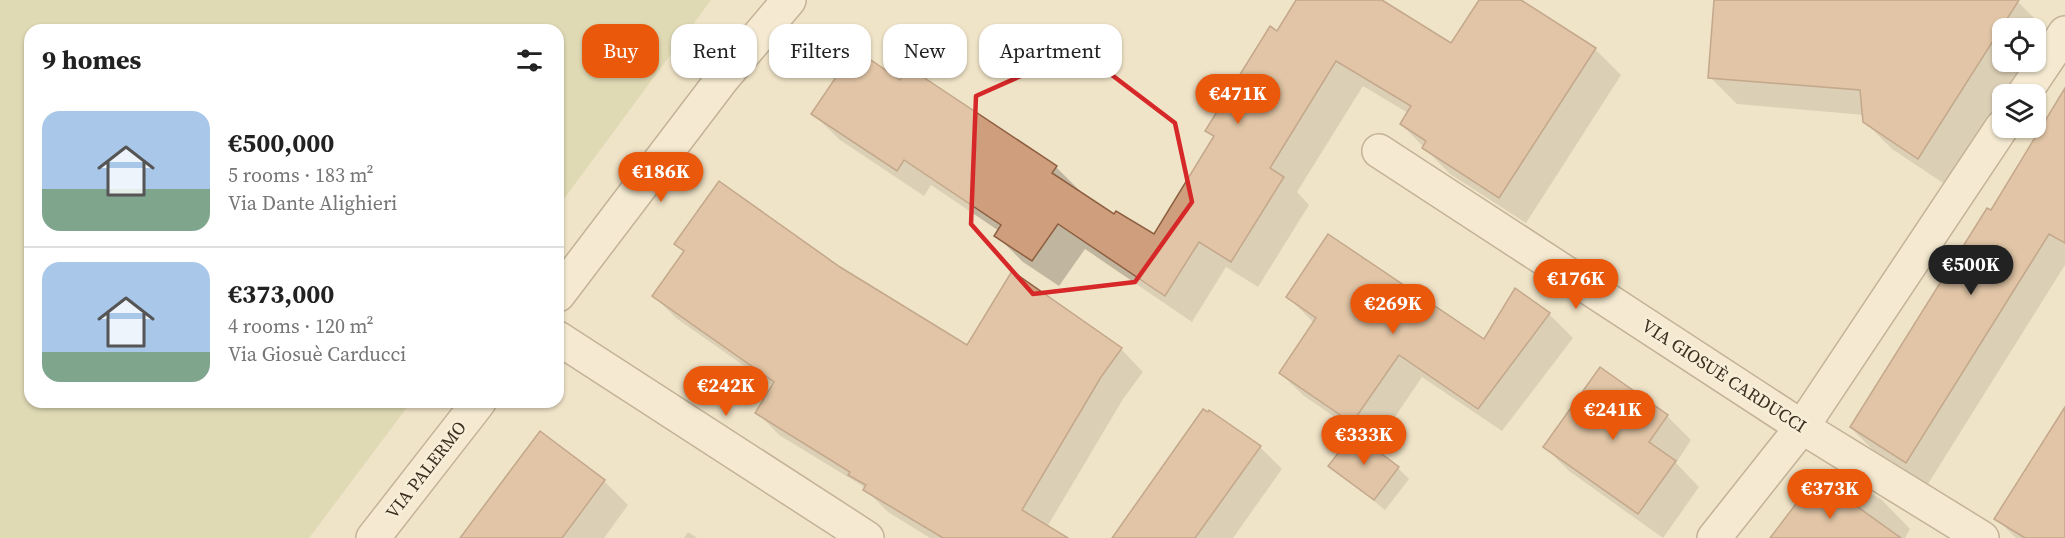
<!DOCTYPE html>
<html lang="en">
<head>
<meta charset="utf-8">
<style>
	:root { --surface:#fff; --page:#f2f2f2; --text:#222; --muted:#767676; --line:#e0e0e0; --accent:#ea580c }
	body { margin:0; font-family:"Source Serif 4",serif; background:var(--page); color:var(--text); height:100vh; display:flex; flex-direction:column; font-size:22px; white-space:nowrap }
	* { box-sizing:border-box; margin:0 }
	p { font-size:20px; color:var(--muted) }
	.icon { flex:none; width:33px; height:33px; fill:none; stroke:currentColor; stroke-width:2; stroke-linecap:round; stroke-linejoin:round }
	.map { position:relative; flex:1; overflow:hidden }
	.panel { position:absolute; left:24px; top:24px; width:540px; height:384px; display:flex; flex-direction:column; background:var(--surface); border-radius:18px; box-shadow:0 2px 4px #0004 }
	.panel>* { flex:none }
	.banner { position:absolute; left:582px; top:24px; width:570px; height:54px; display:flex; gap:12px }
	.fabs { position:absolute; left:1992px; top:18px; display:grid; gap:12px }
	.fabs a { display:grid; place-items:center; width:54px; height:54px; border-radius:12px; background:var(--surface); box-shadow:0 2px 4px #0004; font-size:30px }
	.price { position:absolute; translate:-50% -51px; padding:0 14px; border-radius:21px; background:var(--accent); color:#fff; font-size:20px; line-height:39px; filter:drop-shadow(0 2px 3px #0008) }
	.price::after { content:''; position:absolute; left:50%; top:36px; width:18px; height:14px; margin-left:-9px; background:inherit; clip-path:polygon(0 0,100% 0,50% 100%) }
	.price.current { background:#222; color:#fff }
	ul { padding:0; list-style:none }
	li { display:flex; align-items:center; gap:18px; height:150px; padding:0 18px }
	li+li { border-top:2px solid var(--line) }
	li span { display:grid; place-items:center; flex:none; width:168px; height:120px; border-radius:18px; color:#555 }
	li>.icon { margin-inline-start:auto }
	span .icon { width:72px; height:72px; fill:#fffc; stroke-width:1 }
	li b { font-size:26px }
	h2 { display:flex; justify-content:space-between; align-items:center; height:72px; padding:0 18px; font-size:26px }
	.chip { padding:0 21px; border-radius:18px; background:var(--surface); box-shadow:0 2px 4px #0004; font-size:21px; line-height:54px }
	.chip.current { background:var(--accent); color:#fff }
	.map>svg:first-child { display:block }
	.green { fill:#c9cf9b }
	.shadow { fill:#0003 }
	.building { fill:#cf9f7d; stroke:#8d5f41; stroke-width:1.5 }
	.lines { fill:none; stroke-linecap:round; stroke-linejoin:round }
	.minor-casing { stroke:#8d765c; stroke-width:36 }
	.tertiary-casing { stroke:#8d765c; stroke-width:36 }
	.minor { stroke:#faf1dc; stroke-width:33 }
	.tertiary { stroke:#faf1dc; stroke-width:33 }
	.marked { fill:none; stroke:#d62828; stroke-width:4.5; stroke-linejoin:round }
	.labels { text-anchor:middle; stroke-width:5; stroke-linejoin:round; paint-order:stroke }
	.street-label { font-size:18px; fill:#3d2e20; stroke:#f7eed8 }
</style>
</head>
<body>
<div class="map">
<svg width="2065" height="538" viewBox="0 0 2065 538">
	<rect width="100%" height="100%" fill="#f0e4c8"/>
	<!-- green -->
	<polygon class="green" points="0,0 711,0 558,207 558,30 30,30 30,402 411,402 309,538 0,538"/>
	<!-- shadow -->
	<g class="shadow">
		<polygon points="1298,0 1379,0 1452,45 1481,0 1518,0 1595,49 1621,75 1526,223 1450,174 1401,124 1408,113 1363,86 1297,192 1309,205 1258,287 1226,267 1192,322 1085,249 1059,286 1023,262 996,235 999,231 931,185 924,196 840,140 813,114 900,82 1056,167 1082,193 1114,216 1154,237 1215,138 1207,130 1278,33"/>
		<polygon points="1716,0 2018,2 2045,29 2036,43 2036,28 2002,28 2002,62 2024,62 1946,185 1892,149 1865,122 1864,115 1737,104 1710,77"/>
		<polygon points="2065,129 2065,265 1928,484 1873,450 1851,428 1988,210 1991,212"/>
		<polygon points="676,244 840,268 967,347 1121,349 1143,372 1123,399 1047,527 1065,538 930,538 888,512 861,485 779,435 757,412 773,386 676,318 654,296 685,253"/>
		<polygon points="1516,290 1549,314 1573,338 1502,431 1422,377 1376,445 1304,396 1280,373 1314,323 1288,297 1484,341"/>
		<polygon points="1667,416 1691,440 1676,463 1699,487 1663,538 1569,471 1545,447"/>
		<polygon points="1260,447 1282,469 1233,538 1113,538"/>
		<polygon points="2065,454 2065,538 2016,538 1996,518"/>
		<polygon points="1330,465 1398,468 1409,479 1385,510"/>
		<polygon points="604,481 628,505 604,538 462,538"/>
		<polygon points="1859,486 1882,500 1910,529 1905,538 1772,538 1803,498"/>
		<polygon points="688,532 697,538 684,538"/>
	</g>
	<!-- building -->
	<g class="building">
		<polygon points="1296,0 1382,0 1451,43 1479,0 1521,0 1596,48 1499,198 1422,148 1426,141 1400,124 1411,106 1336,61 1270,168 1284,177 1231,262 1199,242 1165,296 1058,224 1032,261 994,236 1001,225 904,160 897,171 811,114 855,49 900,80 908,67 1057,166 1052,173 1114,214 1116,211 1154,234 1214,136 1205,131 1270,26 1277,31"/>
		<polygon points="1714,0 2019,0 1918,159 1863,122 1860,90 1708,78"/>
		<polygon points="2065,88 2065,243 2049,234 1906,463 1850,427 1987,208 1991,210"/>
		<polygon points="719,181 840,267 967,345 1012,271 1122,348 1101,377 1022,510 1068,538 943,538 863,490 866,485 848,475 850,472 755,413 774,382 652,296 684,251 674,244"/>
		<polygon points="1328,234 1484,339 1515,288 1550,313 1478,409 1399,355 1352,423 1279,373 1316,318 1286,297"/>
		<polygon points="1600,367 1668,415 1649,442 1676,461 1638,514 1543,447"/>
		<polygon points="2065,407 2065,538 2025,538 1994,519"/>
		<polygon points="1203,409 1208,412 1209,410 1261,446 1195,538 1112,538"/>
		<polygon points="540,431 605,480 562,538 460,538"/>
		<polygon points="1354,433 1399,467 1374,500 1328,466"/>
		<polygon points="1834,490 1901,538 1770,538 1802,496"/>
	</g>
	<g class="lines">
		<!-- minor casing -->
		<g class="minor-casing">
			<g id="minor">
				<polyline points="2024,94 2065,33"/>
				<polyline points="1379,151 1802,427 1982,538"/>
				<polyline points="558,338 867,538"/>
				<polyline points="1714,538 1802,427 2002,127"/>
			</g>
		</g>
		<!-- tertiary casing -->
		<g class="tertiary-casing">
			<g id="tertiary">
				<polyline points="558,295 723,78 789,0"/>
				<polyline points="373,538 479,402"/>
			</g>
		</g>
		<!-- minor -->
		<use href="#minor" class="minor"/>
		<!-- tertiary -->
		<use href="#tertiary" class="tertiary"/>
	</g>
	<!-- marked area -->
	<path d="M0 0H2065V538H0ZM1079,50L1175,123L1192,202L1135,282L1033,294L971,224L976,96Z" fill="#f0e4c8" fill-opacity=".55" fill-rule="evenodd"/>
	<path class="marked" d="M1079,50L1175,123L1192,202L1135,282L1033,294L971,224L976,96Z"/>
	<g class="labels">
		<!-- street labels -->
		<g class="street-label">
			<text transform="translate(1724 376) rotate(33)" y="6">VIA GIOSUÈ CARDUCCI</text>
			<text transform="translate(426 470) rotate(-52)" y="6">VIA PALERMO</text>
		</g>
	</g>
</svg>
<div class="fabs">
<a><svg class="icon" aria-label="locate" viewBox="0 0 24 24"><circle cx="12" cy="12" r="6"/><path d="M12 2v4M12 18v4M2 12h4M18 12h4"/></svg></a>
<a><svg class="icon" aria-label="layers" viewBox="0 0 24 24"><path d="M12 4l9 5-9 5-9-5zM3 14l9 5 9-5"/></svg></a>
</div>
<b class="price" style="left:1238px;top:125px">€471K</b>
<b class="price" style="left:661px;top:203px">€186K</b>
<b class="price current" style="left:1971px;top:296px">€500K</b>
<b class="price" style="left:1576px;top:310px">€176K</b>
<b class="price" style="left:1393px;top:335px">€269K</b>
<b class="price" style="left:726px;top:417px">€242K</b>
<b class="price" style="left:1613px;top:441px">€241K</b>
<b class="price" style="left:1364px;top:466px">€333K</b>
<b class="price" style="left:1830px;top:520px">€373K</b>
<div class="banner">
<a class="chip current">Buy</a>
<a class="chip">Rent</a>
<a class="chip">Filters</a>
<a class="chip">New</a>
<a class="chip">Apartment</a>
</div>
<section class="panel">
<h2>9 homes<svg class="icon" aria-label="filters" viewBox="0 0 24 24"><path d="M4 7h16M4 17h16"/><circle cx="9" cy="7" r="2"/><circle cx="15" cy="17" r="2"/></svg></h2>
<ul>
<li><span style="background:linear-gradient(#a9c7e8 65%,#7fa58c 0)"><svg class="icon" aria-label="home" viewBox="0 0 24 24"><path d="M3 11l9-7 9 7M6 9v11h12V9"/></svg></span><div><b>€500,000</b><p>5 rooms · 183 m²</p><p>Via Dante Alighieri</p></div></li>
<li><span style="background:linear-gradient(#a9c7e8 75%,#7fa58c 0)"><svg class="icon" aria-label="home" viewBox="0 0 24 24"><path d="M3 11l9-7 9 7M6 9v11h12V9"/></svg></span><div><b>€373,000</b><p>4 rooms · 120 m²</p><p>Via Giosuè Carducci</p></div></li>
</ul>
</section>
</div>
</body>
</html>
